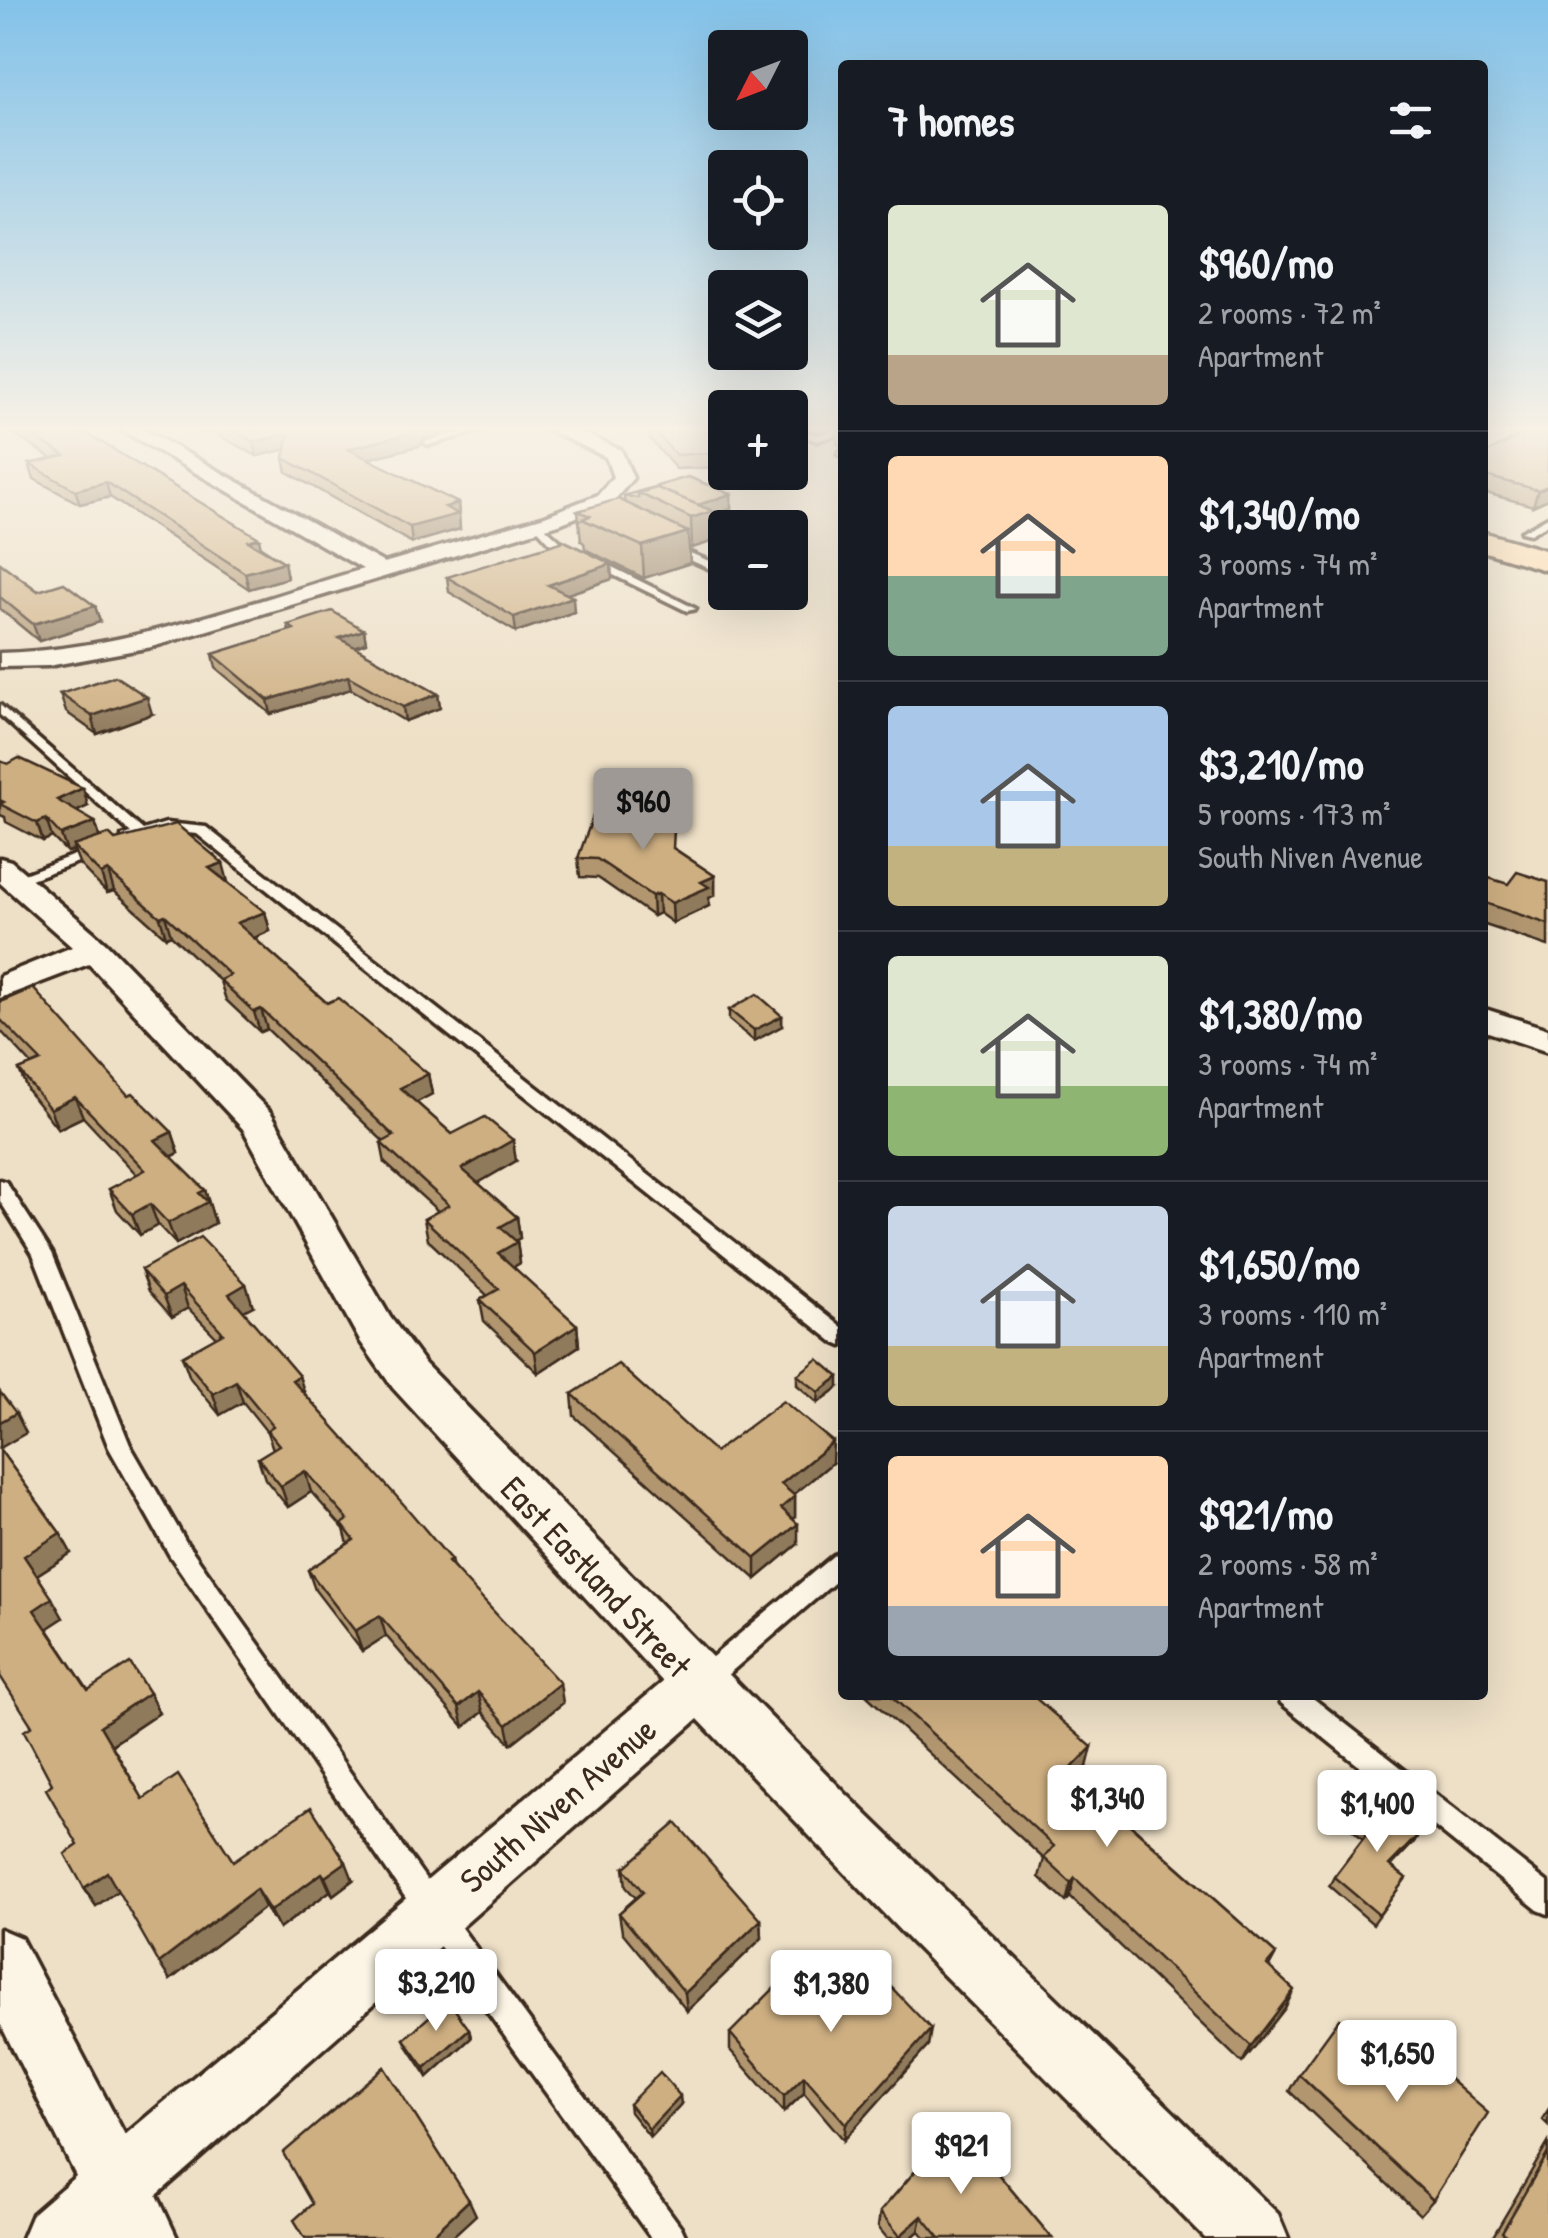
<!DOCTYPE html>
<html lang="en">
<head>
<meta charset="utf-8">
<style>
	:root { --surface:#171b24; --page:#242831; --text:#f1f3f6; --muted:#9ea1a6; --line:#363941; --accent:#9f9995 }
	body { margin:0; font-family:"Patrick Hand",sans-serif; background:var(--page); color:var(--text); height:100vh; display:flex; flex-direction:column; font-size:38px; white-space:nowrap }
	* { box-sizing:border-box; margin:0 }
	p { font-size:32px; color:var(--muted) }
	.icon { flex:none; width:55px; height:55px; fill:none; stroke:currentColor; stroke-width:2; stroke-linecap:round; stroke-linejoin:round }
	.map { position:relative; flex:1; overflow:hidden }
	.side { position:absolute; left:838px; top:60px; width:650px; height:1640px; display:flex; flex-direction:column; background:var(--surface); border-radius:10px; box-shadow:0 10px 40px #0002 }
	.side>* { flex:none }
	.needle { width:65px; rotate:228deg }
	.fabs { position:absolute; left:708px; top:30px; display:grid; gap:20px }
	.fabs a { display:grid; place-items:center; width:100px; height:100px; border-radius:10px; background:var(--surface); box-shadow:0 10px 40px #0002; font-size:50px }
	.price { position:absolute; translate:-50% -85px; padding:0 22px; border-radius:10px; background:#fff; color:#222; font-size:32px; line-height:65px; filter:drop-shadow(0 2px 5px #0008) }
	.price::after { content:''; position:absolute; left:50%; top:60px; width:30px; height:22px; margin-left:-15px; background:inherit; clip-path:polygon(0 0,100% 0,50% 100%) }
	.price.selected { background:var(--accent); color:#111 }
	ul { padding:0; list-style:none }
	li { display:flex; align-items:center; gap:30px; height:250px; padding:0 50px }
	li+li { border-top:2px solid var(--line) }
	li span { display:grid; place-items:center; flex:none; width:280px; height:200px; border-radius:10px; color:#555 }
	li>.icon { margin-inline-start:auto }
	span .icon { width:120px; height:120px; fill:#fffc; stroke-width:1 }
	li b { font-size:42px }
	h2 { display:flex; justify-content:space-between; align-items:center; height:120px; padding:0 50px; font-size:42px }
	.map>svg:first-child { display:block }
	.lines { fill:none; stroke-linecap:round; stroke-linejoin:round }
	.stream { stroke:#6c9299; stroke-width:5 }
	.service-casing { stroke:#3b2a1e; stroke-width:7 }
	.minor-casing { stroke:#3b2a1e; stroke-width:7 }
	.primary-casing { stroke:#3b2a1e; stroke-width:7 }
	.service { fill:#fcf5e5; fill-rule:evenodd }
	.minor { fill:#fcf5e5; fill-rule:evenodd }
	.primary { fill:#fedbac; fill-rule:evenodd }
	.wall { fill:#b19670; stroke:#3b2a1e; stroke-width:2.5 }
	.shaded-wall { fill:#907a5b; stroke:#3b2a1e; stroke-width:2.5 }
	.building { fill:#ceaf82; stroke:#3b2a1e; stroke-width:2.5 }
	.labels { text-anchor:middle; stroke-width:8; stroke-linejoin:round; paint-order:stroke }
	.near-street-label { font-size:35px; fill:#3b2a1e; stroke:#fcf5e5 }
</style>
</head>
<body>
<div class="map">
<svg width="1548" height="2238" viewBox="0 0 1548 2238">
	<rect width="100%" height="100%" fill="#eee0c7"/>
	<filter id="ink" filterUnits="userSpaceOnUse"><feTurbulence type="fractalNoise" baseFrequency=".01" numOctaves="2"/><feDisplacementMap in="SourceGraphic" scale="20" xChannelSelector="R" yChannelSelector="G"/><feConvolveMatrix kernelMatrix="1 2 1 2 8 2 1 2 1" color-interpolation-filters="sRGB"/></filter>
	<g filter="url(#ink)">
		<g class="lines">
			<!-- stream -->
			<polyline class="stream" points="1489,425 1548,441"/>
			<!-- service casing -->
			<g class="service-casing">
				<g id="service">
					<polygon points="486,425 501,425 428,445 424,442"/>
					<polygon points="790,425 817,435 842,427 842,433 817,441 790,431"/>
					<polygon points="1509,425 1524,425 1548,431 1548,437"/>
					<polygon points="842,449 842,457 838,454"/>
					<polygon points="1548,517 1548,524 1530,534 1521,532"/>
					<polygon points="538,521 560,541 696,609 687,611 552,545 533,524"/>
					<polygon points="669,544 716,564 717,566 708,568 665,549 664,547"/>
					<polygon points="0,705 143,830 166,823 206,827 842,1327 842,1346 835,1343 197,834 167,831 127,843 122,842 122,836 131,833 0,715"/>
					<polygon points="98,846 105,850 103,853 20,883 10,883 8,880"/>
					<polygon points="0,1180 6,1182 52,1253 130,1445 186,1542 443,1903 681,2227 686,2238 651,2238 423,1923 170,1556 109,1448 33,1254 0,1201"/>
					<polygon points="842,1552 842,1576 711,1689 702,1692 693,1689 690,1681 693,1673 834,1555"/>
					<polygon points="1278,1695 1309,1695 1548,1883 1548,1914 1538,1910 1281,1703"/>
				</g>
			</g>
			<!-- minor casing -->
			<g class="minor-casing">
				<g id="minor">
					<path d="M113,425H136L384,563L545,516L598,495L613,477L606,457L539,425H564L621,450L633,478L612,503L559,524L152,647L48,666L0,667V653C125,650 244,604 363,569Z"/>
					<polygon points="0,858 11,861 106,943 271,1113 390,1317 425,1364 845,1793 1278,2214 1288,2238 1205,2238 910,1941 698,1719 157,2195 177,2238 22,2238 32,2214 76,2176 0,2023 0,1929 21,1938 125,2135 663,1682 393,1388 360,1341 243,1129 89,964 0,998 0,976 72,947 0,883"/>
					<polygon points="1482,1008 1548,1029 1548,1052 1482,1030"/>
				</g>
			</g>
			<!-- primary casing -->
			<g class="primary-casing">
				<polygon id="primary" points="1482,532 1548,551 1548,571 1482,551"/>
			</g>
			<!-- service -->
			<use href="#service" class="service"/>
			<!-- minor -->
			<use href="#minor" class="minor"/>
			<!-- primary -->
			<use href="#primary" class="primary"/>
		</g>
		<!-- wall -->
		<g class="wall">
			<polygon points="0,425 73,425 284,562 287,578 249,589 110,497 80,504 34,479 29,464 52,459"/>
			<polygon points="183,425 471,425 423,438 422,445 368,459 458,503 460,529 412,543 287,472 284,458 286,449 257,456 210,431 201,433"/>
			<polygon points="649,425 725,448 725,467 676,469 650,439"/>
			<polygon points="842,425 842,446 837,444 837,426"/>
			<polygon points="1524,425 1548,499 1533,506 1482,492 1482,437 1483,448 1488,452 1508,442 1512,430"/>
			<polygon points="688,477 731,494 731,509 713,515 714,541 692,548 689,547 690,563 644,578 585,549 584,543 581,541 578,511 624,502 624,496"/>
			<polygon points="0,563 38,591 95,606 100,622 39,641 0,609"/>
			<polygon points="447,577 612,579 567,594 574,612 516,632 449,592"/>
			<polygon points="288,625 364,630 366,643 355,647 438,694 440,708 405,721 351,689 271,714 216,668 213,654 289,631"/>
			<polygon points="60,694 152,714 97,734 66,712"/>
			<polygon points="0,761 88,806 76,812 95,822 100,837 115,840 227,882 265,912 270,931 254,938 327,1003 428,1074 432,1094 416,1102 452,1134 516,1161 478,1183 517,1217 520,1238 516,1240 517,1242 520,1263 513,1267 577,1325 579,1346 538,1373 484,1321 480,1300 487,1295 428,1240 424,1219 438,1211 385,1163 381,1143 383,1141 267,1029 260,1032 226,1000 220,981 171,935 166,937 114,891 107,893 80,865 74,850 67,852 52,837 43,841 6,822 5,817 0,815"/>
			<polygon points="675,849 715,876 715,895 709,898 709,906 673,923 659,913 653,916 598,878 580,877 578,858"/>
			<polygon points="1548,882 1548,946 1482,924 1482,897 1508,884"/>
			<polygon points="0,1002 128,1095 172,1132 179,1153 171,1157 205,1190 215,1223 176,1244 158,1225 140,1235 117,1210 109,1189 137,1175 83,1117 58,1129 28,1091 19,1070 32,1065 0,1030"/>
			<polygon points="729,1010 782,1016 782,1026 754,1041 729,1020"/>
			<polygon points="141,1270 253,1306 243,1311 299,1376 304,1393 451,1560 453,1567 563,1703 511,1744 483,1712 464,1727 386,1636 362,1651 315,1590 308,1570 348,1544 344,1529 311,1492 288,1507 265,1479 258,1458 273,1449 267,1432 243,1402 220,1415 190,1378 182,1356 216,1337 188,1308 172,1317 149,1291"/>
			<polygon points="797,1375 839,1387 818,1403 797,1385"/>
			<polygon points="572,1394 715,1452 832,1463 793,1495 795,1496 795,1517 793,1519 798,1544 756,1579 574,1416"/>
			<polygon points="0,1450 60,1533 71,1553 37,1575 63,1618 47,1628 88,1690 149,1693 159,1713 112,1745 143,1799 233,1861 353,1880 333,1895 330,1891 279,1929 265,1907 170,1980 118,1890 96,1906 84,1888 78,1845 52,1784 31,1726"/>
			<polygon points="866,1695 1032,1695 1087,1767 1077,1777 1276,1954 1269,1967 1285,2008 1242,2063 1070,1897 1066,1902 1039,1877 1044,1859"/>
			<polygon points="1353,1816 1414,1842 1391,1866 1406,1878 1373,1924 1329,1886 1334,1877 1363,1839 1348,1826"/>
			<polygon points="624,1868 761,1920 762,1938 687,2011 622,1932 619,1913 636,1898 626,1887"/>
			<polygon points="823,1983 862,1984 928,2046 844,2140 804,2093 784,2112 730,2050 730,2033"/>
			<polygon points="469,2029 471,2038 428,2077 408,2047 404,2039"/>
			<polygon points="1299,2074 1433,2200 1420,2215 1289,2091"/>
			<polygon points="629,2104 681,2104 650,2137 630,2112"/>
			<polygon points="1548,2110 1548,2125 1542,2119"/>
			<polygon points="956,2124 1052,2238 925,2238 919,2231 911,2238 887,2238 878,2227 880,2212"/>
			<polygon points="1548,2143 1548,2238 1492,2238"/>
		</g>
		<!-- shaded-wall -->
		<g class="shaded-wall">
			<polygon points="199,425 209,425 210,431 201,433"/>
			<polygon points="421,425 471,425 423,438 422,445 351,463 348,449"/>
			<polygon points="289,434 292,448 257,456 254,442"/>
			<polygon points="106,482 110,497 80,504 75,490"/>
			<polygon points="1548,486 1548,499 1533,506 1538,490"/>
			<polygon points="731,494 731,509 713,515 714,541 692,548 691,518 693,506"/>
			<polygon points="458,503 460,529 412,543 410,527 445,507"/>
			<polygon points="688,532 690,563 644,578 642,546"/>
			<polygon points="259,538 262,553 248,541"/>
			<polygon points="284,562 287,578 249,589 245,573"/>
			<polygon points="611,564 612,579 550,600 548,585"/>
			<polygon points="573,597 574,612 516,632 514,617"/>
			<polygon points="95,606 100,622 39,641 33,624"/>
			<polygon points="364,630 366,643 342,651 339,638"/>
			<polygon points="348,676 351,689 271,714 268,700"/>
			<polygon points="438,694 440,708 405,721 403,707"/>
			<polygon points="147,697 152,714 97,734 92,716"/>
			<polygon points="83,788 88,806 63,818 57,800"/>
			<polygon points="46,819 52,837 43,841 37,823"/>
			<polygon points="95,822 100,840 73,846 74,850 67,852 61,835"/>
			<polygon points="223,863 228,882 209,868"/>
			<polygon points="108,871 114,891 107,893 101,874"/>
			<polygon points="715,876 715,895 709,898 709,906 673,923 672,903 701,882"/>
			<polygon points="658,894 659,913 653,916 652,896"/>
			<polygon points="265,912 270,931 242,943 237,923"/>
			<polygon points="165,915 171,935 166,937 160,917"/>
			<polygon points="261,1009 267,1029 260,1032 254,1012"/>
			<polygon points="782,1016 782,1026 754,1041 754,1030"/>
			<polygon points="428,1074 432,1094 404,1109 400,1088"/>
			<polygon points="75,1097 83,1117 58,1129 50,1109"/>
			<polygon points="172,1132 179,1153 162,1161 155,1140"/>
			<polygon points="513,1140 516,1161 466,1190 462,1169"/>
			<polygon points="205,1190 215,1223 176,1244 168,1223 199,1193"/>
			<polygon points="150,1204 158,1225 140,1235 132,1214"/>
			<polygon points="517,1217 520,1238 503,1247 500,1227"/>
			<polygon points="517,1242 520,1263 502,1274 498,1253"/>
			<polygon points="246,1284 253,1306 236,1315 229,1294"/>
			<polygon points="181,1286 188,1308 172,1317 164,1296"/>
			<polygon points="577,1325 579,1346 538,1373 535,1352"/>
			<polygon points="299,1376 306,1397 292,1380"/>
			<polygon points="839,1377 839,1387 818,1403 819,1392"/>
			<polygon points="236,1381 243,1402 220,1415 213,1394"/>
			<polygon points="16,1413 26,1433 0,1448 0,1422"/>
			<polygon points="833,1442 832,1463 781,1505 781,1484"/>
			<polygon points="305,1471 311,1492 288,1507 281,1486"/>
			<polygon points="795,1496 795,1517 781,1529 781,1508"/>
			<polygon points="798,1524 798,1544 756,1579 756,1558"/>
			<polygon points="60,1533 71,1553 35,1576 24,1556"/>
			<polygon points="52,1598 63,1618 45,1630 34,1610"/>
			<polygon points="380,1616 386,1636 362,1651 355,1631"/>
			<polygon points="560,1683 563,1703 511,1744 507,1725"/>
			<polygon points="478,1692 483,1712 464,1727 459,1707"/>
			<polygon points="149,1693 159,1713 111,1745 100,1726"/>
			<polygon points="1092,1747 1087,1767 1064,1790 1069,1771"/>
			<polygon points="1420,1833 1414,1842 1384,1874 1389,1865"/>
			<polygon points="346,1862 353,1880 333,1895 325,1877"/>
			<polygon points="107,1872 119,1890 96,1906 84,1888"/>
			<polygon points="322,1873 330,1891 279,1929 270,1911"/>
			<polygon points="1075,1878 1070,1897 1066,1902 1071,1883"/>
			<polygon points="256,1889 265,1907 170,1980 159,1963"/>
			<polygon points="761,1920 762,1938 687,2011 685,1993"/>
			<polygon points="1294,1990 1285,2008 1242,2063 1251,2046"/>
			<polygon points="469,2029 471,2038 428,2077 425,2068"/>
			<polygon points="931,2029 928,2046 844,2140 846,2124"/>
			<polygon points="804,2076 804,2093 784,2112 784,2096"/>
			<polygon points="680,2096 681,2104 650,2137 649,2129"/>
			<polygon points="469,2200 476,2215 451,2238 429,2238"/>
			<polygon points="922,2216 919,2231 911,2238 899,2238 900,2236"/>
		</g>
		<!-- building -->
		<g class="building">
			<polygon points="16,425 73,425 259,538 248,541 284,562 245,573 106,482 75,490 29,464 65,456"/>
			<polygon points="223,425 421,425 420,431 348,449 458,503 445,507 458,514 410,527 284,458 289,434 254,442"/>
			<polygon points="649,425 699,425 725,448 725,452 676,455"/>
			<polygon points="1524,425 1548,425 1548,486 1538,490 1482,475 1482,437 1486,438 1483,448 1488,452 1516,438 1518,433 1512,430"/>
			<polygon points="688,477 731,494 698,505 657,488 638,493 638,498 624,496"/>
			<polygon points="657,488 713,511 691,518 638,493"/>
			<polygon points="618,499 688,532 642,546 582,519 590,516 578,511"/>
			<polygon points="564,541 611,564 548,585 573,597 514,617 447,577"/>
			<polygon points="0,563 38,591 64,583 95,606 33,624 0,597"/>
			<polygon points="332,611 364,630 339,638 438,694 403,707 348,676 268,700 213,654 294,629 288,625"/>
			<polygon points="115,676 147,697 92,716 60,694"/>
			<polygon points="19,758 83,788 57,800 95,822 61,835 46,819 37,823 0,804 4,802 0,800 0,761 8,764"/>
			<polygon points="625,801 674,830 673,848 715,876 701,882 709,887 672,903 658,894 652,896 597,859 578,858 593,816"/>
			<polygon points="176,824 223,863 209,868 265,912 237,923 327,1003 338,998 428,1074 400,1088 452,1134 485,1117 513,1140 462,1169 517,1217 500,1227 517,1242 498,1253 577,1325 535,1352 480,1300 499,1289 424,1219 449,1205 381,1143 394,1136 261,1009 254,1012 220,980 230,975 165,915 160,917 108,871 101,874 73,846 109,834 115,840"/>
			<polygon points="1517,872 1548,882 1548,924 1482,902 1482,897 1489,878 1508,884"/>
			<polygon points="33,988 128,1095 133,1093 172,1132 155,1140 205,1190 199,1193 208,1202 168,1223 150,1204 132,1214 109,1189 145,1170 75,1097 50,1109 19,1070 41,1061 0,1019 0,1002"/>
			<polygon points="757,994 782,1016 754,1030 729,1010"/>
			<polygon points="200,1237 246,1284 229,1294 299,1376 292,1380 406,1507 451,1560 448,1562 560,1683 507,1725 478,1692 459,1707 380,1616 355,1631 308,1570 354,1540 342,1524 348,1520 305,1471 281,1486 258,1458 279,1445 267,1430 273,1426 236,1381 213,1394 182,1356 223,1333 181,1286 164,1296 141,1270"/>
			<polygon points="818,1359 839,1377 819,1392 797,1375"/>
			<polygon points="618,1364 715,1452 783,1401 833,1442 781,1484 795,1496 781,1508 798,1524 756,1558 572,1394"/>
			<polygon points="0,1392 16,1413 0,1422"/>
			<polygon points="0,1450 60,1533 24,1556 52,1598 34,1610 88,1690 130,1663 149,1693 100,1726 143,1799 178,1775 233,1861 311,1807 346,1862 325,1877 322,1873 270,1911 256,1889 159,1963 107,1872 84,1888 65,1854 78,1845 46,1789 52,1784 24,1731 32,1726 0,1676"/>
			<polygon points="890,1695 1032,1695 1092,1747 1069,1771 1276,1954 1267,1965 1294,1990 1251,2046 1075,1878 1071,1883 1044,1858 1054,1846"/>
			<polygon points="1375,1793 1420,1833 1389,1865 1406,1878 1379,1915 1334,1877 1369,1831 1353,1816"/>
			<polygon points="676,1823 761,1920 685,1993 619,1913 643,1892 624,1868"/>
			<polygon points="803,1959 823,1983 843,1964 862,1984 875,1970 931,2029 846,2124 804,2076 784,2096 730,2033"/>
			<polygon points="448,2000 469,2029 425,2068 404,2039"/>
			<polygon points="1339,2019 1392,2067 1408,2043 1488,2113 1433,2200 1299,2074"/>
			<polygon points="384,2067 469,2200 429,2238 305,2238 294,2220 312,2204 283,2153"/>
			<polygon points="660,2072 680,2096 649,2129 629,2104"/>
			<polygon points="956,2124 1052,2238 940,2238 922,2216 900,2236 880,2212"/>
			<polygon points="1548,2153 1548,2238 1509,2238 1502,2232"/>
		</g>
	</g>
	<!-- sky -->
	<linearGradient id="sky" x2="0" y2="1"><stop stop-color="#83c2e9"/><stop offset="0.58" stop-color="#f7f1e6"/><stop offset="1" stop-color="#f7f1e6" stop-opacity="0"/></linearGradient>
	<rect width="1548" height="739" fill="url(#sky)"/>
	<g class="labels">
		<!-- near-street labels -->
		<g class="near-street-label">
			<text transform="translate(596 1577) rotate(47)" y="12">East Eastland Street</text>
			<text transform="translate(558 1805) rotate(-41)" y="12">South Niven Avenue</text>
		</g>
	</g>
</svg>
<div class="fabs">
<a><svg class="needle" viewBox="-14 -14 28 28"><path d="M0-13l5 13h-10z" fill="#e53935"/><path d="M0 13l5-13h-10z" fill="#9ea1a6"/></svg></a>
<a><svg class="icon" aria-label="locate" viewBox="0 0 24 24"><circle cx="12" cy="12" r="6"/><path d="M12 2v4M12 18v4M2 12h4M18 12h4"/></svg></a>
<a><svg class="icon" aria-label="layers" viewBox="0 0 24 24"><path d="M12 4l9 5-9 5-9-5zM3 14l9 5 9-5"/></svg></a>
<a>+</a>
<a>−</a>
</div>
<b class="price selected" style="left:643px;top:853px">$960</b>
<b class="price" style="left:1107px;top:1850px">$1,340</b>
<b class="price" style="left:1377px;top:1855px">$1,400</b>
<b class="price" style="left:436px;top:2034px">$3,210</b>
<b class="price" style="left:831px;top:2035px">$1,380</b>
<b class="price" style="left:1397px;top:2105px">$1,650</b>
<b class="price" style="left:961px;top:2197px">$921</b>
<section class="side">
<h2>7 homes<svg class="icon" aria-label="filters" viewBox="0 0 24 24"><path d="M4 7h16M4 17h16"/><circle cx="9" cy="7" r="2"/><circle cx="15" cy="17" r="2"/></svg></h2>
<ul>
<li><span style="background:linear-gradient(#dfe7d0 75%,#b9a48a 0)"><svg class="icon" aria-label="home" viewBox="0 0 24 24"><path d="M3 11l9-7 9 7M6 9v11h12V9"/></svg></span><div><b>$960/mo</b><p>2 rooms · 72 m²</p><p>Apartment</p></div></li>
<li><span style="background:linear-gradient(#ffd9b3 60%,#7fa58c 0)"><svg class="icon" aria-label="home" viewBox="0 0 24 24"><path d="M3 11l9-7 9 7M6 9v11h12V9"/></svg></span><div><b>$1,340/mo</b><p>3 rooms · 74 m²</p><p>Apartment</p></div></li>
<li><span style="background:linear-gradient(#a9c7e8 70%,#c2b280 0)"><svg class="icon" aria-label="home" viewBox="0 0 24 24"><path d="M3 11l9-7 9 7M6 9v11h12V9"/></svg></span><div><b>$3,210/mo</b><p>5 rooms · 173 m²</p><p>South Niven Avenue</p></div></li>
<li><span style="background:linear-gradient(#dfe7d0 65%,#8fb573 0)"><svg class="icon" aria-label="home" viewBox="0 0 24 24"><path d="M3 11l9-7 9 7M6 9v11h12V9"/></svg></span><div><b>$1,380/mo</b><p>3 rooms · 74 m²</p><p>Apartment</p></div></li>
<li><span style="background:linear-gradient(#c9d6e8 70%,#c2b280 0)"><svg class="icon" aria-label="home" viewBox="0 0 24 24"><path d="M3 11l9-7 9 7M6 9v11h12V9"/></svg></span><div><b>$1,650/mo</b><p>3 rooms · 110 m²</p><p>Apartment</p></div></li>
<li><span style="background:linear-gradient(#ffd9b3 75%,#9aa5b1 0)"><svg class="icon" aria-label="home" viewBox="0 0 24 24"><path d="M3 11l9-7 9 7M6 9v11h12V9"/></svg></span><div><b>$921/mo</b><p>2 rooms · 58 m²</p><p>Apartment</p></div></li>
</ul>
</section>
</div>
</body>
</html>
